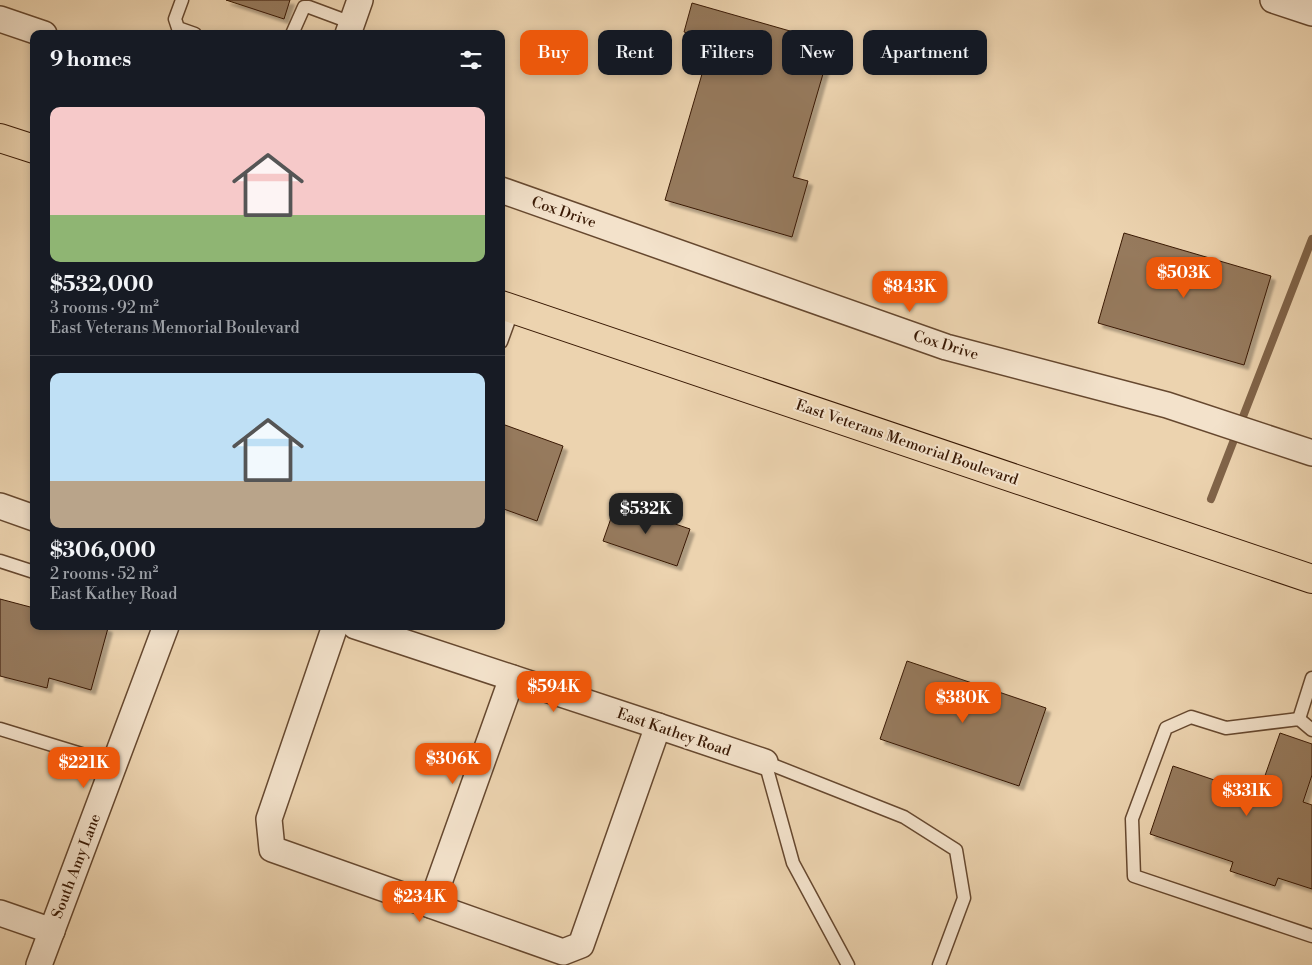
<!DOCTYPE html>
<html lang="en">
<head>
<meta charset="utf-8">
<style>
	:root { --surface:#171b24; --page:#20242c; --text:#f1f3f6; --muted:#9ea1a6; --line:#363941; --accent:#ea580c }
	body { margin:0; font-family:"Libre Bodoni",serif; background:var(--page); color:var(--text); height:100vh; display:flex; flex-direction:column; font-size:19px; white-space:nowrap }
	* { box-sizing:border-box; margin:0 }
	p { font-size:16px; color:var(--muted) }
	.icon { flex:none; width:28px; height:28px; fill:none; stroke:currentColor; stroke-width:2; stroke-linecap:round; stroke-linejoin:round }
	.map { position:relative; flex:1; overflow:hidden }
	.drawer { position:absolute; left:30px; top:30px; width:475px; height:600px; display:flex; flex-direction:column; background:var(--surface); border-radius:10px; box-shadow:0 2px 8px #0003 }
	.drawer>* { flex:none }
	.guide { position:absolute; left:520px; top:30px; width:475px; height:45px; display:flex; gap:10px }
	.price { position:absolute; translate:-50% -42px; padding:0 11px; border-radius:10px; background:var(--accent); color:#fff; font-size:16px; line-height:32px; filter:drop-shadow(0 1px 2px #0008) }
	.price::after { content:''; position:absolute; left:50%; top:30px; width:15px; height:11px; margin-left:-8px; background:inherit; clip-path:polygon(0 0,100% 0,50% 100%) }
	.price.selected { background:#222; color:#fff }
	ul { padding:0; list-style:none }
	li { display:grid; align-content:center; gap:10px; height:265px; padding:0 20px }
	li+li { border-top:1px solid var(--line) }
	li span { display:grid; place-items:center; height:155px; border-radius:10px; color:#555 }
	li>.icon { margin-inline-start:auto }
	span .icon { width:90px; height:90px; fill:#fffc; stroke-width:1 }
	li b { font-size:21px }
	h2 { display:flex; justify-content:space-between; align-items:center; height:60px; padding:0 20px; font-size:21px }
	.chip { padding:0 18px; border-radius:10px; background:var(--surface); box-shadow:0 2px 8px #0003; font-size:18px; line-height:45px }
	.chip.selected { background:var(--accent); color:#fff }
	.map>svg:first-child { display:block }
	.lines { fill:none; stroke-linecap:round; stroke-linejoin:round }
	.stream { stroke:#806348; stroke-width:8 }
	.building { fill:#967a5d; stroke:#391904; filter:url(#shadow) }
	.lane-casing { stroke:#66482f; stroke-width:15 }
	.street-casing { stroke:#66482f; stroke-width:28 }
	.primary-casing { stroke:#391904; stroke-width:30 }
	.lane { stroke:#f3e2cb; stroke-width:12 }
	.street { stroke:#f3e2cb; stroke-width:25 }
	.primary { stroke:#ecd3af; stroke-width:28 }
	.labels { text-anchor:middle; stroke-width:4; stroke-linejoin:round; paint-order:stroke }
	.street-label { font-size:15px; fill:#391904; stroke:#f3e2cb }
</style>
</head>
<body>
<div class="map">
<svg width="1312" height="965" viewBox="0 0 1312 965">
	<defs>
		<filter id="shadow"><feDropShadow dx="4.5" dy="4.5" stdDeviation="1" flood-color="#0004"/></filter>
	</defs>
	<rect width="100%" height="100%" fill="#ecd3af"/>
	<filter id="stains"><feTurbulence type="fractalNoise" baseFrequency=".004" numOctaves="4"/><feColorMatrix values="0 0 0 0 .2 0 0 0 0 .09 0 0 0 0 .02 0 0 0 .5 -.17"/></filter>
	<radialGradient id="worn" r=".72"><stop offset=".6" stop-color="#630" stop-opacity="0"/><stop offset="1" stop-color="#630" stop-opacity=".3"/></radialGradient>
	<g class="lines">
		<!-- stream -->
		<polyline class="stream" points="1211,499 1312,239"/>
	</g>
	<!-- building -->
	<g class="building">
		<polygon points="226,0 290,0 284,19"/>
		<polygon points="692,3 832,43 793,177 808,181 792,237 665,200 712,40 684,32"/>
		<polygon points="1124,233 1271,276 1244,365 1098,323"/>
		<polygon points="505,425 563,446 537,521 501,508 501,435"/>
		<polygon points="616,504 690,529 677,566 603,541"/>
		<polygon points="0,599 34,608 34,626 102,626 108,628 91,690 49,678 47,688 0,676"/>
		<polygon points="907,661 1046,708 1019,786 880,739"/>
		<polygon points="1280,733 1312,744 1312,775 1303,802 1312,805 1312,889 1278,878 1275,886 1230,871 1233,862 1150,834 1173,766 1229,785 1231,777 1261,787"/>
	</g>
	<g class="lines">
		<!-- lane casing -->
		<g class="lane-casing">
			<g id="lane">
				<polyline points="182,0 175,19 178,28 195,34"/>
				<polyline points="292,34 304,7 309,7 352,23"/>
				<polyline points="501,342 513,309"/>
				<polyline points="0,561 34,572"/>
				<polyline points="1299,719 1312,678"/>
				<polyline points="0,729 114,764"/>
				<polyline points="1312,730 1299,719 1226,728 1191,717 1166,728 1132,819 1134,876 1312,936"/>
				<polyline points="765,762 904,817 956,850 964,898 939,965"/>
				<polyline points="765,762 793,863 848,965"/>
			</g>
		</g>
		<!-- street casing -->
		<g class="street-casing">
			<g id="street">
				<polyline points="1273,0 1312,13"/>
				<polyline points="0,19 44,34"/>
				<polyline points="348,34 360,0"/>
				<polyline points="501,190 946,347 1167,405 1312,453"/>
				<polyline points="0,506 34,518"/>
				<polyline points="335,626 269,819 272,849 563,952 581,945 658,726"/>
				<polyline points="355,626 658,726 765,762"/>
				<polyline points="431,905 512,678"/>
				<polyline points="0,913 52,931"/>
				<polyline points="39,965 166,626"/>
			</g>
		</g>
		<!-- primary casing -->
		<g class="primary-casing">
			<g id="primary">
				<polyline points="0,138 34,149"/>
				<polyline points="501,305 1312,579"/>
			</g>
		</g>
		<!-- lane -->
		<use href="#lane" class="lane"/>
		<!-- street -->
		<use href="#street" class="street"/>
		<!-- primary -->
		<use href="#primary" class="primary"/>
	</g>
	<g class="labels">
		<!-- street labels -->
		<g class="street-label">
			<text transform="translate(564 212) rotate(19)" y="5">Cox Drive</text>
			<text transform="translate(946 345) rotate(17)" y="5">Cox Drive</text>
			<text transform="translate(907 442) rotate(19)" y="5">East Veterans Memorial Boulevard</text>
			<text transform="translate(674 732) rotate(19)" y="5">East Kathey Road</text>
			<text transform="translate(76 866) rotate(-69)" y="5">South Amy Lane</text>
		</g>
	</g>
	<rect width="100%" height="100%" filter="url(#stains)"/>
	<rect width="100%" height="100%" fill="url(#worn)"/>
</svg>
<b class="price" style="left:1184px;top:299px">$503K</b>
<b class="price" style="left:910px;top:313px">$843K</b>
<b class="price selected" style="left:646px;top:535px">$532K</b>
<b class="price" style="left:554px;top:713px">$594K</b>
<b class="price" style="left:963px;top:724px">$380K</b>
<b class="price" style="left:453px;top:785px">$306K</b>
<b class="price" style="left:84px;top:789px">$221K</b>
<b class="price" style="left:1247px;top:817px">$331K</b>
<b class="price" style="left:420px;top:923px">$234K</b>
<div class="guide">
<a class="chip selected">Buy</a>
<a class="chip">Rent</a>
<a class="chip">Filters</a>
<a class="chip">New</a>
<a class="chip">Apartment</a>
</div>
<section class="drawer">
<h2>9 homes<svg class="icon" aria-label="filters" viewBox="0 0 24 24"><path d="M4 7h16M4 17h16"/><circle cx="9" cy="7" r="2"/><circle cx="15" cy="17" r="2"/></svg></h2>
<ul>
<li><span style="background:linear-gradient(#f6c9c9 70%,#8fb573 0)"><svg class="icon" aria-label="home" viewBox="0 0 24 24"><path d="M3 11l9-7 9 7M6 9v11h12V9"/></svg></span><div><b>$532,000</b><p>3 rooms · 92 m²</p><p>East Veterans Memorial Boulevard</p></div></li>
<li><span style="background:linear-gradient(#bfe0f5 70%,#b9a48a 0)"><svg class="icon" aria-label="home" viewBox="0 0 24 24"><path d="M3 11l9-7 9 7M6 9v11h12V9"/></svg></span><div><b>$306,000</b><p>2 rooms · 52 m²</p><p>East Kathey Road</p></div></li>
</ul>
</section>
</div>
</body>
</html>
